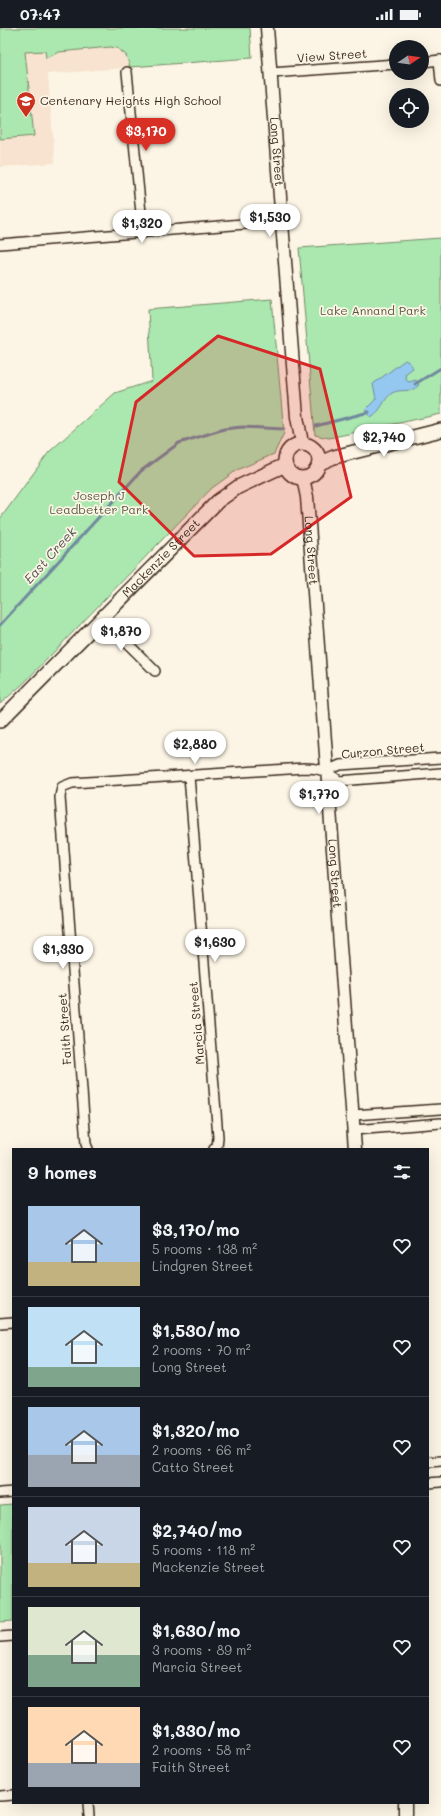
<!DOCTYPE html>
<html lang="en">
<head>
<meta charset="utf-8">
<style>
	:root { --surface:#171b24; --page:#242831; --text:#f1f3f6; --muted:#9ea1a6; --line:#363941; --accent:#d93025 }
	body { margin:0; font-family:Mali,sans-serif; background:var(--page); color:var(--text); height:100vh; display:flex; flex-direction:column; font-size:15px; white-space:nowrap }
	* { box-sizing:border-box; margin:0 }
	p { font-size:13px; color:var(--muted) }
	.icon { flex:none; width:22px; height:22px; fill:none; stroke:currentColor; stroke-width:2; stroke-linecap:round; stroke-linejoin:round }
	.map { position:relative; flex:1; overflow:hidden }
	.sheet { position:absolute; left:12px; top:1120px; width:417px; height:656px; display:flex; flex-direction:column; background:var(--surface); border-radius:0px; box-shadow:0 4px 16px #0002 }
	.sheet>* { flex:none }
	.needle { width:26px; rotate:77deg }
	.buttons { position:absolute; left:389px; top:12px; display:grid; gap:8px }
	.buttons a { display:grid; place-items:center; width:40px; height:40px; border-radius:50%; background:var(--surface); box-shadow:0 4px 16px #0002; font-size:20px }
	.price { position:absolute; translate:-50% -34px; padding:0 9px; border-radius:14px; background:#fff; color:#222; font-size:13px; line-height:26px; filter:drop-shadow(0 1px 2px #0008) }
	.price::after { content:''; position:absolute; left:50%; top:24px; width:12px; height:9px; margin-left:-6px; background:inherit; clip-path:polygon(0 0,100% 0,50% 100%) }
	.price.selected { background:var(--accent); color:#fff }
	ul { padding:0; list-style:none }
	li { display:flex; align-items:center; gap:12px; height:100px; padding:0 16px }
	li+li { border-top:1px solid var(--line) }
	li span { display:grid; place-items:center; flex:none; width:112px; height:80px; border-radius:0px; color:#555 }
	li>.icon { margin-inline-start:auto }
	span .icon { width:48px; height:48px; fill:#fffc; stroke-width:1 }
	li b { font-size:17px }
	h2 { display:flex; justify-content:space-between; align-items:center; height:48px; padding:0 16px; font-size:17px }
	.status { display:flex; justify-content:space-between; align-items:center; height:28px; padding:0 20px; background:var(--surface); direction:ltr }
	.status svg { height:11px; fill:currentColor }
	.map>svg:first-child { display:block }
	.built { fill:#f7e3cf }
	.green { fill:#abe8af; stroke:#738966 }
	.water { fill:#94c8f1; stroke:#70899d }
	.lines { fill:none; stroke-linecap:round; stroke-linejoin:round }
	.stream { stroke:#70899d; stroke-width:3 }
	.minor-casing { stroke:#3b2a1e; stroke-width:12 }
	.tertiary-casing { stroke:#3b2a1e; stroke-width:15 }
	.secondary-casing { stroke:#3b2a1e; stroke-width:16 }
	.minor { stroke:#fcf5e5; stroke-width:9 }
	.tertiary { stroke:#fcf5e5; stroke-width:12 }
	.secondary { stroke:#fcf5e5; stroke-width:13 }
	.marked { fill:#d62828; fill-opacity:0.2; stroke:#d62828; stroke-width:3; stroke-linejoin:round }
	.labels { text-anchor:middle; stroke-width:3.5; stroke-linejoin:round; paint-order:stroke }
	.street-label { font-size:12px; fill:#3b2a1e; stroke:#fcf5e5 }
	.poi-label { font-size:12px; fill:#3b2a1e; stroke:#fcf5e5; text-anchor:start }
	.park-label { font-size:12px; fill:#575a42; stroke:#fcf5e5 }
	.water-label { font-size:13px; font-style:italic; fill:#515253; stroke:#fcf5e5 }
</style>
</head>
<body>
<div class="status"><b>07:47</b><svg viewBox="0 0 49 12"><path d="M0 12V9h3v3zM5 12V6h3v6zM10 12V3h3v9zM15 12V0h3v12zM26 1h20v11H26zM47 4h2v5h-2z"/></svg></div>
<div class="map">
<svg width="441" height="1788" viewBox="0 0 441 1788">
	<rect width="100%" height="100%" fill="#fcf5e5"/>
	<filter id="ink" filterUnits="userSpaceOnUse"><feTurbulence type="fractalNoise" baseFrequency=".025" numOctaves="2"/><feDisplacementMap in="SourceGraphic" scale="8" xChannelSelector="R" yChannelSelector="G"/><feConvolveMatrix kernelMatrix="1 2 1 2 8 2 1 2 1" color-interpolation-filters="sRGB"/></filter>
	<g filter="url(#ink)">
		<!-- built -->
		<polygon class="built" points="0,0 250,0 252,30 48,46 55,135 0,139"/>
		<!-- green -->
		<g class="green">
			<polygon points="0,0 250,0 252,30 130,39 126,27 117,20 110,19 59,24 46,30 45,23 25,24 34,108 0,111"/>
			<polygon points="441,210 441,386 329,410 315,407 299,220"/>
			<polygon points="272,271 284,405 274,426 237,442 212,460 24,655 0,676 0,491 49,424 115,365 152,353 148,281"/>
			<polygon points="13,1476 13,1593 0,1594 0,1477"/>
		</g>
		<!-- water -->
		<path class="water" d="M405,332L410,335L413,340L405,346L406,352L409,354L416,352L419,357C411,366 401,360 392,365C383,371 383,382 371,389L366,385V381L376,371L373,356Z"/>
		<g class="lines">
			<!-- stream -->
			<g class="stream">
				<polyline points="415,356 441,340"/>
				<polyline points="316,398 369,384"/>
				<polyline points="0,597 141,443 179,415 224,401 242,399 284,401"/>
			</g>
			<!-- minor casing -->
			<g class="minor-casing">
				<g id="minor">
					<polyline points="439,32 441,53"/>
					<polyline points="422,34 441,32"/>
					<polyline points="127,44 143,205"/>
					<polyline points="271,45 396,36"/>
					<polyline points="0,216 281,193"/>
					<polyline points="102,590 155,643"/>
					<polyline points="327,743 340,737 441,730"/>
					<polyline points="189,748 218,1109 217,1120 214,1121"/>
					<polyline points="353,1087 441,1081"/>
					<polyline points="354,1102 441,1095"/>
					<path d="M88,1121L86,1116L60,769L62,759L72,755L304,740C320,740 327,743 339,753L441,745"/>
					<polyline points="0,1295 13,1294"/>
					<polyline points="428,1434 441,1433"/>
					<polyline points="428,1455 441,1454"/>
					<polyline points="0,1465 13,1464"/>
					<polyline points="0,1609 13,1608"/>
					<polyline points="0,1768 13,1767"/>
					<polyline points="88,1775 89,1788"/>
				</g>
			</g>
			<!-- tertiary casing -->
			<g class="tertiary-casing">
				<g id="tertiary">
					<path id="s1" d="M267,0L297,389L302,415"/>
					<path id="s2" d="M303,450L307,469L355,1121"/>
					<polyline points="405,1775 405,1788"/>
				</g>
			</g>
			<!-- secondary casing -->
			<g class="secondary-casing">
				<g id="secondary">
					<circle cx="302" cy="433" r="17"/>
					<polyline points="320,435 334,429 441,402"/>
					<path id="s3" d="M0,693L218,473L238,459L285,437"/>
				</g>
			</g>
			<!-- minor -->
			<use href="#minor" class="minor"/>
			<!-- tertiary -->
			<use href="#tertiary" class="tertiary"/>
			<!-- secondary -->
			<use href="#secondary" class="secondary"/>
		</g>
	</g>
	<!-- marked area -->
	<path class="marked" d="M218,308L320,341L351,469L271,526L194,528L119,454L136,374Z"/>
	<!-- icons -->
	<defs>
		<g id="school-pin" transform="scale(1)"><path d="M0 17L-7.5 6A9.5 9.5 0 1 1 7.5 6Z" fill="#c8321e" stroke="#fcf5e5"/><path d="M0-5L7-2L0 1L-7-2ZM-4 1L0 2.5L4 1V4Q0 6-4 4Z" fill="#fff"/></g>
	</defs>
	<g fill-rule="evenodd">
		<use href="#school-pin" x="26" y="73"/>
	</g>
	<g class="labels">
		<!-- street labels -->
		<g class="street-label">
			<text transform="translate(332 28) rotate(-4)" y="4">View Street</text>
			<text dy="4" stroke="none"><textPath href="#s1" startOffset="124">Long Street</textPath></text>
			<text dy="4" stroke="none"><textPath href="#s2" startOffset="73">Long Street</textPath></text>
			<text dy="4" stroke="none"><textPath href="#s3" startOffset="229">Mackenzie Street</textPath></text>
			<text transform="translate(383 723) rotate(-5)" y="4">Curzon Street</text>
			<text dy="4" stroke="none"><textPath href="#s2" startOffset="397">Long Street</textPath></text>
			<text transform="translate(197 995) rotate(-95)" y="4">Marcia Street</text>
			<text transform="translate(65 1001) rotate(-94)" y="4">Faith Street</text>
		</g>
		<!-- poi labels -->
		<g class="poi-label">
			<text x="40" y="77">Centenary Heights High School</text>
		</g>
		<!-- park labels -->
		<g class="park-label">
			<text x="373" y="287">Lake Annand Park</text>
			<text x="99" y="472">Joseph J<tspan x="99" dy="14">Leadbetter Park</tspan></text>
		</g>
		<!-- water labels -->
		<g class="water-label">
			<text transform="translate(50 527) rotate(-48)" y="5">East Creek</text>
		</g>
	</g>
</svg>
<div class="buttons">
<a><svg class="needle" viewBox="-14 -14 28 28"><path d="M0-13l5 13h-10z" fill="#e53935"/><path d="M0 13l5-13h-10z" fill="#9ea1a6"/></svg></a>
<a><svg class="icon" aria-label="locate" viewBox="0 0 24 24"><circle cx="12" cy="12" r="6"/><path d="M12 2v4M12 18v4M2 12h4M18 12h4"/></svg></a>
</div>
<b class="price selected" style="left:146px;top:124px">$3,170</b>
<b class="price" style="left:270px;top:210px">$1,530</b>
<b class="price" style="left:142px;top:216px">$1,320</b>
<b class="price" style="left:384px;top:430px">$2,740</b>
<b class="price" style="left:121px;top:624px">$1,870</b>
<b class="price" style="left:195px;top:737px">$2,880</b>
<b class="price" style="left:319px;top:787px">$1,770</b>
<b class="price" style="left:215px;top:935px">$1,630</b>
<b class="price" style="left:63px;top:942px">$1,330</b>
<section class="sheet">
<h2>9 homes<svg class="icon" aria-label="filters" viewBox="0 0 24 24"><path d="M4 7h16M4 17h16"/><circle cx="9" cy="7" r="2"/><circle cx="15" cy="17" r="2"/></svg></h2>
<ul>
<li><span style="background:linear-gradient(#a9c7e8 70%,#c2b280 0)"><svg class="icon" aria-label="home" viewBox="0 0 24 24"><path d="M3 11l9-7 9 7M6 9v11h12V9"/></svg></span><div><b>$3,170/mo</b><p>5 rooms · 138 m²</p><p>Lindgren Street</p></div><svg class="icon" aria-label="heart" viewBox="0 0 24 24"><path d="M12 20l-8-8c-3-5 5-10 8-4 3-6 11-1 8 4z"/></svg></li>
<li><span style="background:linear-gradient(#bfe0f5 75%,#7fa58c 0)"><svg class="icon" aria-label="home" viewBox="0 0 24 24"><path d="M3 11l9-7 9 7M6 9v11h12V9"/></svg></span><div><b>$1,530/mo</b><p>2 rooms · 70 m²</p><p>Long Street</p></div><svg class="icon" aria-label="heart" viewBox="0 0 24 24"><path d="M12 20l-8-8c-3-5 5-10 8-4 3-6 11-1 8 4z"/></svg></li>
<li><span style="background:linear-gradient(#a9c7e8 60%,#9aa5b1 0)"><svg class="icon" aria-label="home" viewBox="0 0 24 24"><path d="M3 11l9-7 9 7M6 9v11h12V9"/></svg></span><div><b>$1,320/mo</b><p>2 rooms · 66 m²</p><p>Catto Street</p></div><svg class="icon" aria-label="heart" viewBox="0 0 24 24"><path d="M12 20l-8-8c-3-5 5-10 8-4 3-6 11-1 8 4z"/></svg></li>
<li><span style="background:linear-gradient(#c9d6e8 70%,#c2b280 0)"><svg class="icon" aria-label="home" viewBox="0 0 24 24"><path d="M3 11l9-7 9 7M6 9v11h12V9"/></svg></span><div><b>$2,740/mo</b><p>5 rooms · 118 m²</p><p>Mackenzie Street</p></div><svg class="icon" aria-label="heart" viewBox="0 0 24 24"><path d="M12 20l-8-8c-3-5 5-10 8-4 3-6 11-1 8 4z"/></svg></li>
<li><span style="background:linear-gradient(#dfe7d0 60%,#7fa58c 0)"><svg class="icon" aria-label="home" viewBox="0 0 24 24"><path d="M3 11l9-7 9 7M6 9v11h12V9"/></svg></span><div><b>$1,630/mo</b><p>3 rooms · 89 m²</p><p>Marcia Street</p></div><svg class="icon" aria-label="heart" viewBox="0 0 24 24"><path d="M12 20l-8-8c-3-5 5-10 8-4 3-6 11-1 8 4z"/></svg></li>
<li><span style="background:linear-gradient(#ffd9b3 70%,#9aa5b1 0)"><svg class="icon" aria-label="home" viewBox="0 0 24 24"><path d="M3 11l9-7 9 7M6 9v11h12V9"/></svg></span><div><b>$1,330/mo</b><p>2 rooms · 58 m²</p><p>Faith Street</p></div><svg class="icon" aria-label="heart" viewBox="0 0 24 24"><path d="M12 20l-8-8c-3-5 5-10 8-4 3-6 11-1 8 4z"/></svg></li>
</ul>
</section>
</div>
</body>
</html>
